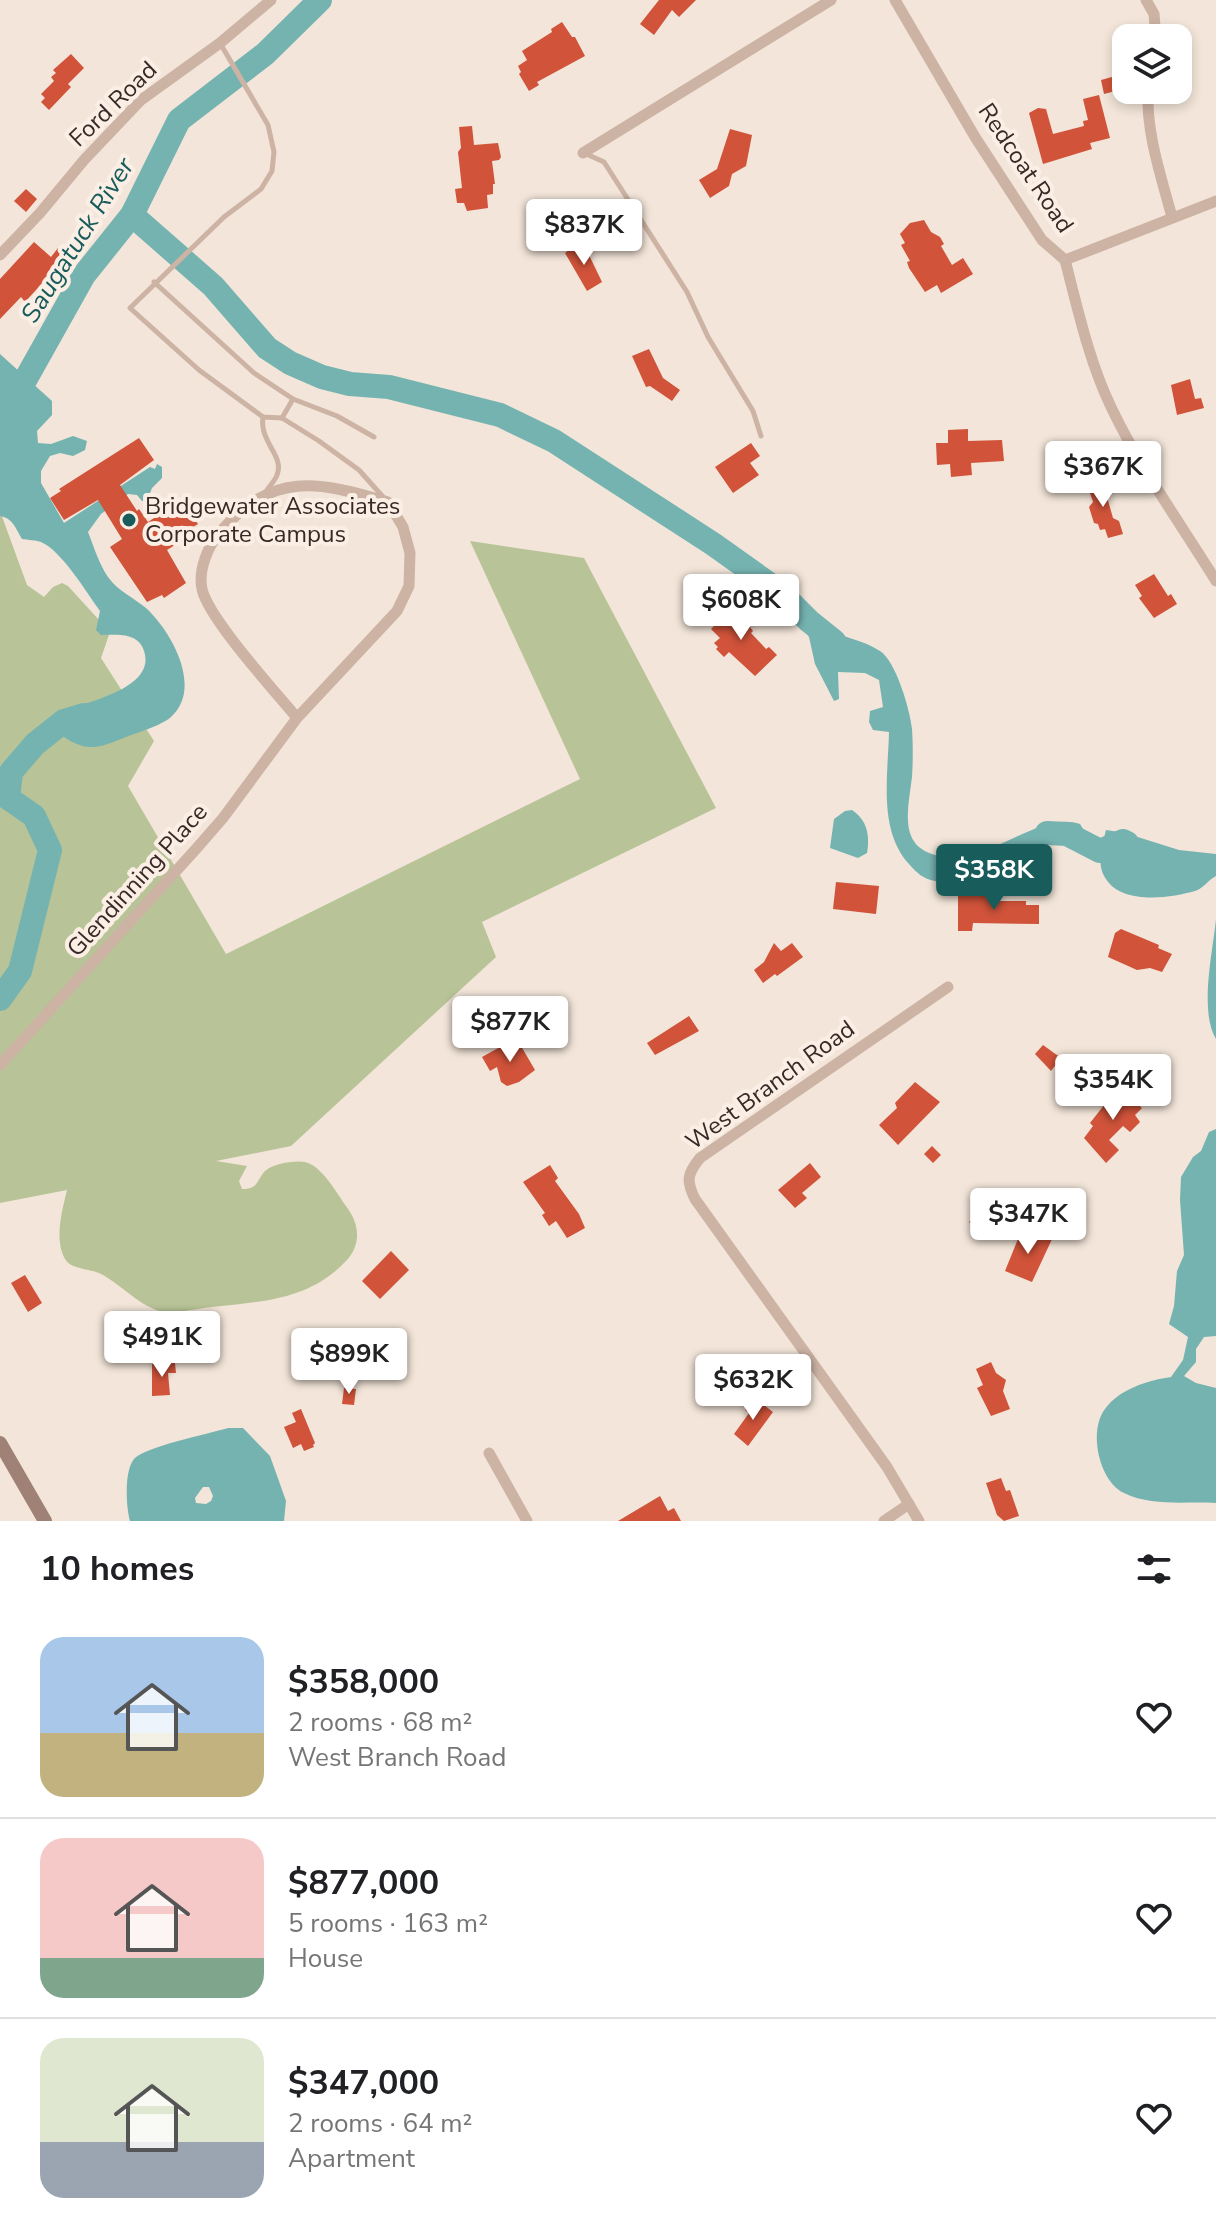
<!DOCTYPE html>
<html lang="en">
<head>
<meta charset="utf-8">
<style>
	:root { --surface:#fff; --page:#f2f2f2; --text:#202124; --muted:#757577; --line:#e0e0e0; --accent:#185c5b }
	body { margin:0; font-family:"Nunito Sans",sans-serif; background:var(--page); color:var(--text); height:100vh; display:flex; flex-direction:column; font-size:30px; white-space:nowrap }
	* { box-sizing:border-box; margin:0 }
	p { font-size:26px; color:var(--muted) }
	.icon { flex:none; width:44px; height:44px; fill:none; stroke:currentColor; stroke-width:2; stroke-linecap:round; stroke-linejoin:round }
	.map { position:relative; height:1521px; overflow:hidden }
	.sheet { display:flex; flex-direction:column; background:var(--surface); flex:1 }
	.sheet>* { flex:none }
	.tools { position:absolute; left:1112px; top:24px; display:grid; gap:16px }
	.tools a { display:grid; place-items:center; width:80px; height:80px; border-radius:16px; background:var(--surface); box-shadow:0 4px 12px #0003; font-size:40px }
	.price { position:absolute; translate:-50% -68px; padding:0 18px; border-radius:8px; background:#fff; color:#222; font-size:26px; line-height:52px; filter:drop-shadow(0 2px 4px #0008) }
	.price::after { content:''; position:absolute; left:50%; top:48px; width:24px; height:18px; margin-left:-12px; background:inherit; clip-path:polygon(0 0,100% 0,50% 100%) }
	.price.current { background:var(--accent); color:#fff }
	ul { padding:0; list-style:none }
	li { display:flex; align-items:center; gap:24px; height:200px; padding:0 40px }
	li+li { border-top:2px solid var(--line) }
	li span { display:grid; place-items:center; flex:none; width:224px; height:160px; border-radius:24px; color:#555 }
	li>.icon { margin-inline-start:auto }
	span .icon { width:96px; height:96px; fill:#fffc; stroke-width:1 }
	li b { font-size:34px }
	h2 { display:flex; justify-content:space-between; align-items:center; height:96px; padding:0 40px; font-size:34px }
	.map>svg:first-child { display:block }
	.green { fill:#b8c497 }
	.water { fill:#75b3b1; fill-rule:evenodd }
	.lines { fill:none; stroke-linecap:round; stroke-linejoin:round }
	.river { stroke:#75b3b1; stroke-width:24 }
	.building { fill:#d0533a }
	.service { stroke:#ccb3a4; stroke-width:5 }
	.minor { stroke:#ccb3a4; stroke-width:11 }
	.secondary { stroke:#a08175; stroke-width:14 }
	.poi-dot { fill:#185c5b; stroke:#fbefe5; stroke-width:3 }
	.labels { text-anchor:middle; stroke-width:8; stroke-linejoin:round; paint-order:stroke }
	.street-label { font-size:24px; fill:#372a26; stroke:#fbefe5 }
	.poi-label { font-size:24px; fill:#372a26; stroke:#fbefe5; text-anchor:start }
	.water-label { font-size:26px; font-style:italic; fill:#185c5b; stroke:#fbefe5 }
</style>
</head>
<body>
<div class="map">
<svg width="1216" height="1521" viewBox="0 0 1216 1521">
	<rect width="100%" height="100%" fill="#f3e5d9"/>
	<!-- green -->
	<path class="green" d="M0,511L27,585L44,597L53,587L62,583L68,586L110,632L101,658L154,741L128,786L226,954L580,779L470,541L584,558L716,808L482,922L496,957L291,1146L216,1161L247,1166L239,1181L242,1189C258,1189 256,1182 264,1172C271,1164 294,1160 305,1162C322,1166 336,1192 346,1206C359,1223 362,1243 347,1260C300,1311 237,1299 176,1313C143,1314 126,1286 99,1273C90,1269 70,1269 65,1259C54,1239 62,1211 67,1190L0,1203Z"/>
	<!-- water -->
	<g class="water">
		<path d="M0,354L52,401V415L37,431L38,443L51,444L73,436L87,441L85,450L73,456L60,453L50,456L41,471V483L64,523L150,467L155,469L157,464L162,467V478L152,488L147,501H142L137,495L128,494L101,514L88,532C94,547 99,564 108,577C119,592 133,597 146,608C172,632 203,688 171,717C163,725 133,734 121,739C93,751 82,750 58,733L57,714C82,702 157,690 144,651C138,632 117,635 101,635L96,630L100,611C87,593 61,550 41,542C35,540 28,540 22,539C16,529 13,518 0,516Z"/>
		<path d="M817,617C839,641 857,636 880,651C896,661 910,710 912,729C913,744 913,762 912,777C908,810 897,849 941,856C990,864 1040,810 1080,824L1083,829L1081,836C1072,841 1066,835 1056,838C1044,842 1031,852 1020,859L1016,873L1010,876C985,876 959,884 935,881C923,879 917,873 909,864C878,830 888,776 889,732L873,730L869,722L870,711L883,707L879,680L865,673L838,672L839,699L834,701L815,664L809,637L803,625Z"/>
		<path d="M852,810C867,820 870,835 867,853L858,858L830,848L834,819L845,811Z"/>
		<path d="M1106,830L1125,833L1179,850L1216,854V876C1208,880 1204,888 1195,891C1171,898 1122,905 1106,879C1096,865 1102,846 1106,830Z"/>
		<path d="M1216,919V1039C1199,1011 1213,951 1216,919Z"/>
		<path d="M1216,1129V1336L1204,1337L1196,1349V1362L1184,1376L1196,1383L1216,1388V1503C1185,1501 1153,1507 1124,1493C1099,1481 1088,1431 1105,1409C1119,1389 1149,1380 1171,1377L1183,1360L1188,1337L1169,1324L1174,1306L1177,1271L1184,1255L1180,1200L1181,1177L1193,1157L1201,1151L1209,1132Z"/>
		<path d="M228,1428H243L270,1456L286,1501L284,1521H130C126,1507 124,1471 134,1459C144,1447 208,1434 228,1428ZM203,1487H209L213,1496L211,1501L206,1504L196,1503L195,1498Z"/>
	</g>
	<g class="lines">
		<!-- river -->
		<g class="river">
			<polyline points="132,215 213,286 267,348 290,363 322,377 350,384 389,387 500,415 554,441 713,544 779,591 809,621 834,641"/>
			<polyline points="0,425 84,275 132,215 179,120 265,54 320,0"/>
			<polyline points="1047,833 1067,834 1100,851 1123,841 1127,843"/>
			<polyline points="0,999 20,971 50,850 34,816 8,798 11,772 35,744 64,721 84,715"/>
		</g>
	</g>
	<!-- building -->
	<g class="building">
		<polygon points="659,0 696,0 679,17 672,10 654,35 640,24"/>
		<polygon points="562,22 572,37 575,37 585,56 537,82 539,85 529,91 519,74 521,72 518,66 527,60 522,51 552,32 551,29"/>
		<polygon points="71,54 84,68 68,84 71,87 49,110 41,102 45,98 41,94 54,81 51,77 56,73 53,70"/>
		<polygon points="1119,75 1123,89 1104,94 1101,80"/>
		<polygon points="1099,95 1110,138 1090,143 1092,149 1043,164 1029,113 1038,108 1046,109 1053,134 1084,126 1083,121 1088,120 1083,99"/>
		<polygon points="472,126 474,145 498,143 501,157 499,160 492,161 495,184 493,184 493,194 487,195 488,208 467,211 464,203 457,203 455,189 462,188 458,152 461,148 459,127"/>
		<polygon points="730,129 752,135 746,166 732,174 729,186 710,198 699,180 717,169"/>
		<polygon points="26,189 37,199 26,212 14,201"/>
		<polygon points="924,220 931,232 940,237 944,244 941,246 952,265 963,258 973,274 941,293 937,285 925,292 909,268 907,262 910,261 901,245 905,243 900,234 910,223"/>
		<polygon points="34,242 51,257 58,248 67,256 25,302 21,297 0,319 0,279"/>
		<polygon points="576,244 579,245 586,257 589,255 602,282 587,291 565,253"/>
		<polygon points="649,349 663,378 680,390 672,401 650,386 646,387 632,356"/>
		<polygon points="1190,379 1195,399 1201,398 1204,408 1177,415 1171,385"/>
		<polygon points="968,429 968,441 1002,440 1004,461 971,463 972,475 951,477 950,464 937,465 936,443 948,443 948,430"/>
		<polygon points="139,438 154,460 120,485 137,511 139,509 148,522 177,503 184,514 189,511 198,524 180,535 183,540 167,550 186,583 164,598 162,595 147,602 110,547 122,539 98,500 64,520 50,498 61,491 59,489"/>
		<polygon points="751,443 760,456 750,463 759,475 733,493 715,467"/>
		<polygon points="1105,479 1111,496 1107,497 1113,518 1119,521 1123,534 1108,538 1105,529 1100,530 1098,524 1094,523 1089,507 1093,502 1087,484"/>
		<polygon points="1154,574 1168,596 1171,594 1177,604 1154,618 1139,598 1142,596 1135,585"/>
		<polygon points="733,604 753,631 751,633 766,649 769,647 777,655 755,676 729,652 724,657 716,649 718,647 714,643 720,638 711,629 718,622 715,620"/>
		<polygon points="836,882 879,886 876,914 833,909"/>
		<polygon points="958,895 989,896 989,901 1026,901 1026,905 1039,905 1039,924 973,923 972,931 958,931"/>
		<polygon points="1121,929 1159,945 1158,948 1172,954 1162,972 1150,968 1137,970 1108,957 1115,933"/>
		<polygon points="774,943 781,951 792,943 803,957 777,976 775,974 763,983 754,970 764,962"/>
		<polygon points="689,1016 699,1031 655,1055 647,1043"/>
		<polygon points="511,1041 515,1047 521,1046 535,1070 519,1082 507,1086 501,1082 497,1067 490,1071 482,1057"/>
		<polygon points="1043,1045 1061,1058 1051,1071 1035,1054"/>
		<polygon points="915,1082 940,1102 898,1145 879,1125 897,1108 895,1103"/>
		<polygon points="1117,1084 1142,1108 1135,1115 1140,1122 1130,1132 1123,1126 1109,1140 1119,1150 1106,1163 1084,1138 1093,1126 1090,1123 1112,1095 1109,1092"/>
		<polygon points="932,1146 941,1155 933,1163 924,1154"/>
		<polygon points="810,1163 821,1177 802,1193 807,1198 795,1208 778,1190"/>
		<polygon points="550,1165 558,1178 555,1181 579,1214 585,1228 567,1238 556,1221 549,1226 542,1215 545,1213 523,1182"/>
		<polygon points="981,1210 993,1221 981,1233 969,1222"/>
		<polygon points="1026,1233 1038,1238 1040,1233 1053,1237 1032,1282 1005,1271 1018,1239 1021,1240"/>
		<polygon points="391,1251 409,1270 380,1299 362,1281"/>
		<polygon points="25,1275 42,1303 28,1312 11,1283"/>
		<polygon points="991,1362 996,1373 1006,1380 1003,1391 1010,1409 991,1416 977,1388 983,1385 976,1369"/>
		<polygon points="175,1363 176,1373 168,1373 170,1395 152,1396 152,1364"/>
		<polygon points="344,1388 356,1389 354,1405 342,1404"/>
		<polygon points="755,1398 773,1412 748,1446 734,1434 749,1413 745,1410"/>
		<polygon points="301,1409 315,1443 313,1445 314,1447 304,1451 301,1444 293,1448 284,1427 296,1422 292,1413"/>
		<polygon points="1001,1478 1006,1491 1010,1490 1019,1516 1004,1521 997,1515 986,1483"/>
		<polygon points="660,1496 668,1511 674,1508 681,1521 618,1521"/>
	</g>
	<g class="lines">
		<!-- service -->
		<g class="service">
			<polyline points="220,43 268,125 274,152 272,171 261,189 224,217 130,308 199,370 263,417 282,418 319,441 359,470 384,498"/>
			<polyline points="584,153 604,162 687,292 708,337 753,411 761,436"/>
			<polyline points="154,282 254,373 293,399 337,416 374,437"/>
			<path d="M263,417C259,442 285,456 277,475C275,481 269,486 266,492"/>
			<polyline points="282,418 293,399"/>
		</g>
		<!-- minor -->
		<g class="minor">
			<polyline points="895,0 975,137 1042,240 1065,260"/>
			<polyline points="1146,0 1154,14 1156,38"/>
			<path d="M1148,90C1146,133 1161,176 1172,217"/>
			<polyline points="583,153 831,0"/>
			<polyline points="0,255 40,213 84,160 141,100 220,43 271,0"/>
			<path d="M1065,260C1078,310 1089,361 1111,407C1140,468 1181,524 1216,581"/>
			<polyline points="1065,260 1216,201"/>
			<path d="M0,1065L196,849L223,818L297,718L397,611L409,586L410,553L403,527L388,502C316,481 274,471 220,532C208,546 198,570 202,589C208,618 275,691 297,718"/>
			<polyline points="489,1453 527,1521"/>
			<polyline points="884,1521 909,1504"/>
			<path d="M919,1521L887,1467L695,1199C686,1181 687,1174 700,1158L948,987"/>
		</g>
		<!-- secondary -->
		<polyline class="secondary" points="0,1443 45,1521"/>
	</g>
	<!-- markers -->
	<circle class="poi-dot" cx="129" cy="520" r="8"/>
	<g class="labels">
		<!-- street labels -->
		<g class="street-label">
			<text transform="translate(113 104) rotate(-44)" y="8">Ford Road</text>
			<text transform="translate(1026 168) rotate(56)" y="8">Redcoat Road</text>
			<text transform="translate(137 880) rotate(-48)" y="8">Glendinning Place</text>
			<text transform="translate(770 1085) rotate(-36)" y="8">West Branch Road</text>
		</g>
		<!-- poi labels -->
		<g class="poi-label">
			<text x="145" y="514">Bridgewater Associates<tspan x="145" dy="28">Corporate Campus</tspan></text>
		</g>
		<!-- water labels -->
		<g class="water-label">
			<text transform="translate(77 240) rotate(-58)" y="9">Saugatuck River</text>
		</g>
	</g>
</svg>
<div class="tools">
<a><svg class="icon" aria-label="layers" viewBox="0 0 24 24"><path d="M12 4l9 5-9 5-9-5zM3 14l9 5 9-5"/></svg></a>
</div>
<b class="price" style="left:584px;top:267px">$837K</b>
<b class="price" style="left:1103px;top:509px">$367K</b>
<b class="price" style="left:741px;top:642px">$608K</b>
<b class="price current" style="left:994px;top:912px">$358K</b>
<b class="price" style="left:510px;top:1064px">$877K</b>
<b class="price" style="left:1113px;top:1122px">$354K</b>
<b class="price" style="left:1028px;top:1256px">$347K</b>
<b class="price" style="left:162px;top:1379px">$491K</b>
<b class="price" style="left:349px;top:1396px">$899K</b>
<b class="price" style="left:753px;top:1422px">$632K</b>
</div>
<section class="sheet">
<h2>10 homes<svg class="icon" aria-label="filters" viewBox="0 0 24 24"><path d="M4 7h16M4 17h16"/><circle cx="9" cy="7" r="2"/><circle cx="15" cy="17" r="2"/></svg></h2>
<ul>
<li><span style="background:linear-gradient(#a9c7e8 60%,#c2b280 0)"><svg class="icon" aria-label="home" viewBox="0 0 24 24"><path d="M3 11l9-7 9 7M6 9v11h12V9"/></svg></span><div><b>$358,000</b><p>2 rooms · 68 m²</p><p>West Branch Road</p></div><svg class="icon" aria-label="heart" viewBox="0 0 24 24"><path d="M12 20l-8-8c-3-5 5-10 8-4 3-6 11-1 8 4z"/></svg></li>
<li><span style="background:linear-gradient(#f6c9c9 75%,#7fa58c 0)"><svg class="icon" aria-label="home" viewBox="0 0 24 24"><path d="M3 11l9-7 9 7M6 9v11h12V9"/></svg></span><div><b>$877,000</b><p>5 rooms · 163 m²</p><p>House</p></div><svg class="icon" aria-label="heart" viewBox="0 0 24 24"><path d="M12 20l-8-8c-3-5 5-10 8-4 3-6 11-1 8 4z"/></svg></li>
<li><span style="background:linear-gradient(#dfe7d0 65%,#9aa5b1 0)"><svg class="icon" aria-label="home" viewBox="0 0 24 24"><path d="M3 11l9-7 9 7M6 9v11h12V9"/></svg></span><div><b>$347,000</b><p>2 rooms · 64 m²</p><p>Apartment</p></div><svg class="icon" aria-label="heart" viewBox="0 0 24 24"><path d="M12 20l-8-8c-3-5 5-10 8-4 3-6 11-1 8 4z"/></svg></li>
</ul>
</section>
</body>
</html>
